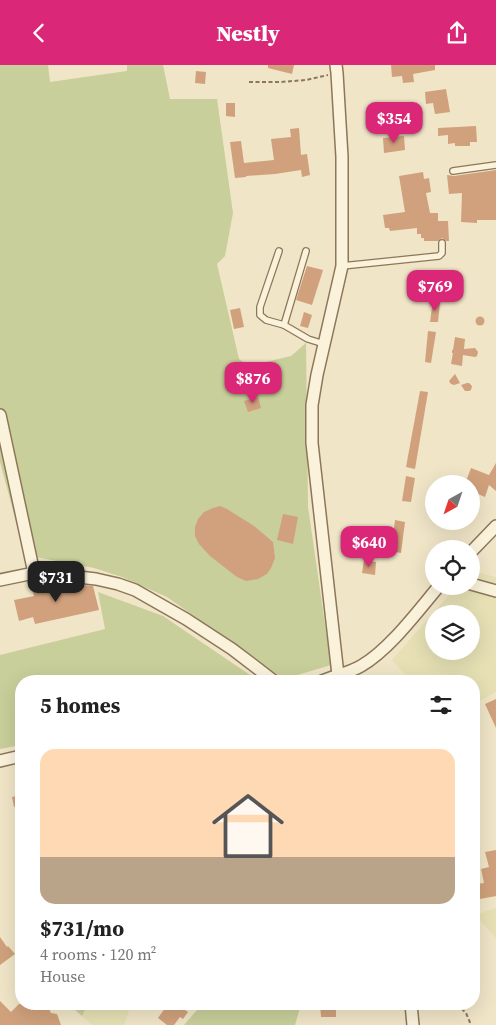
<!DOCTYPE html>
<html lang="en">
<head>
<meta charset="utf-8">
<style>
	:root { --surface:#fff; --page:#f6f6f6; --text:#222; --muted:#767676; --accent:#db2777 }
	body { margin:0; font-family:"Source Serif 4",serif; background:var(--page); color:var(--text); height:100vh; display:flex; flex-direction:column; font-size:19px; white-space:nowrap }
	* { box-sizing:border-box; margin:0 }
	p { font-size:16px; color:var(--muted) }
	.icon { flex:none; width:28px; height:28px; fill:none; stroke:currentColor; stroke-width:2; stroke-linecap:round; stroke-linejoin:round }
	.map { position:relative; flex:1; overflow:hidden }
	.details { position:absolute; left:15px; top:610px; width:465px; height:335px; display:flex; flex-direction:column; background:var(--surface); border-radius:20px; box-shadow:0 5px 20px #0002 }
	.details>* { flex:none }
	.needle { width:32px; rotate:220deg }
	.buttons { position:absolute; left:425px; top:410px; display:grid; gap:10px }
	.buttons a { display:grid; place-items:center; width:55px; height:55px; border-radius:50%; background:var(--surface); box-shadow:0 5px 20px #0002; font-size:25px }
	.price { position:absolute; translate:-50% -42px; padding:0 11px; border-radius:10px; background:var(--accent); color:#fff; font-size:16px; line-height:32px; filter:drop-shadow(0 1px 2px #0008) }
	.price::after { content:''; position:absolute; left:50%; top:30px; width:15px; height:11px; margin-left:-8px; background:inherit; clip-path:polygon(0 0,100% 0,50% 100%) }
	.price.selected { background:#222; color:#fff }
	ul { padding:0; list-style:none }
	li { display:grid; align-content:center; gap:10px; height:265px; padding:0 25px }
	li span { display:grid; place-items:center; height:155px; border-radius:15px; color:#555 }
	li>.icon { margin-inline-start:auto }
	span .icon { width:90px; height:90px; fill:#fffc; stroke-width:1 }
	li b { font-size:21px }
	h2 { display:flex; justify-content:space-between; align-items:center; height:60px; padding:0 25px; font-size:21px }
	header { display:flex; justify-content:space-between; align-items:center; height:65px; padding:0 25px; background:var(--accent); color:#fff; font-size:22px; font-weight:800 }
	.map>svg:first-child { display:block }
	.farmland { fill:#e6e0b4; fill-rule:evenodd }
	.green { fill:#c8cf9a }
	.building { fill:#d0a17c }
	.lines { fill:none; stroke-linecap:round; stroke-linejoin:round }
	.lane-casing { stroke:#8d775b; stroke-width:8 }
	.street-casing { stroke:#8d775b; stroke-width:14 }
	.path { stroke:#8d775b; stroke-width:2; stroke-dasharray:4 2.5; stroke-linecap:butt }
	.lane { stroke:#faf2db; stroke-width:5.5 }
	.street { stroke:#faf2db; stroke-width:11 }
</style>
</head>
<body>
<header><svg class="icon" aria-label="back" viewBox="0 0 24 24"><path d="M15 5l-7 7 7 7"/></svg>Nestly<svg class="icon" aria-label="share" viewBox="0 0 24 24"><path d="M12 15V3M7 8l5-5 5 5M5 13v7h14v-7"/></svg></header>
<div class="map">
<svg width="496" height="960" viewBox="0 0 496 960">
	<rect width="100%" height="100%" fill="#f0e5c7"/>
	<!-- farmland -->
	<g class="farmland">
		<path d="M471,506L496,512V627L474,639V616H411L392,595L457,521H471ZM434,549H471V586H434Z"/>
		<polygon points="496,843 496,873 475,850"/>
		<polygon points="88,939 131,939 124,960 92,960 82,951"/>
	</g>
	<!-- green -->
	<g class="green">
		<polygon points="0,0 48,0 50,17 127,6 127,0 163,0 170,34 217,34 233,148 225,191 217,199 239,294 249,301 291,291 306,278 308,442 331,600 284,614 167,532 122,512 94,503 25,490 0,397"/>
		<polygon points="98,527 163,551 259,616 21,616 21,680 0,684 0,590 105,564"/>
		<polygon points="68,939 88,939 82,951"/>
		<polygon points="202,939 301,939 295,960 184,960"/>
	</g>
	<!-- building -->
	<g class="building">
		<polygon points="268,0 294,0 292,9 268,3"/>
		<polygon points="391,0 435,0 435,5 413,9 414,17 403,18 402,11 392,12"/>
		<polygon points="196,6 206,7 205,19 195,18"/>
		<polygon points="446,24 450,47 435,49 433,38 426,39 425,27"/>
		<polygon points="226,38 235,38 235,52 226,51"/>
		<polygon points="476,61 477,77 470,77 470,81 455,81 455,78 448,79 448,70 438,71 438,63"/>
		<polygon points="299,63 301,90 307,89 310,110 302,112 301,105 275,109 246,111 246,112 235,113 230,77 241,76 244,98 274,95 271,74 291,72 290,64"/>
		<polygon points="404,71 405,85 384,88 383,73"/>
		<polygon points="496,105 496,155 477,155 477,158 461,157 462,128 449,129 447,110 454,111"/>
		<polygon points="423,107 424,114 429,113 431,127 426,128 430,148 438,148 438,156 448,156 449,176 446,176 442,173 438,176 424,176 424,173 421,173 421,169 417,169 417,163 390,166 389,163 385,163 383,150 405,147 399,111"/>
		<polygon points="307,201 323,205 312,240 296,235"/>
		<polygon points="433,235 440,238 438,257 430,257"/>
		<polygon points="240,243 244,262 234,264 230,245"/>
		<polygon points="304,247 312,250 308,263 300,261"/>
		<circle cx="480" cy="256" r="4.5"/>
		<polygon points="428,266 436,267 431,298 425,297"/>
		<polygon points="455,272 465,274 464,284 475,283 478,287 477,291 475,292 463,290 462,301 451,299 453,288 452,288 452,285 453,285"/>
		<polygon points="455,309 460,318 454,320 451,319 449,316"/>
		<polygon points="467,318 469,318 472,321 471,325 469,326 465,326 461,320"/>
		<polygon points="420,326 428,327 415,404 406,402"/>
		<polygon points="258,332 261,343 248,347 244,336"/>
		<polygon points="496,398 496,426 489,420 485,432 471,426 471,419 465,419 471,403 489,410"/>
		<polygon points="406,411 415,413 411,437 402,436"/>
		<polygon points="220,441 227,444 254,461 273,477 275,493 271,503 267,509 258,514 246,516 237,512 210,491 199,479 195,471 195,462 198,454 204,447 213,443"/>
		<polygon points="283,449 298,452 293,479 277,475"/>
		<polygon points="395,455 405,457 401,488 391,486"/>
		<polygon points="364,495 376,497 375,510 362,508"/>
		<polygon points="44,516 47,528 82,520 93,521 99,545 35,559 33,552 19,556 14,535 34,531 31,520"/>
		<polygon points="496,634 496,663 485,639"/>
		<polygon points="21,730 21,740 14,742 12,732"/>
		<polygon points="496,785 496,831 480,834 477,819 484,818 481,804 489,802 485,787"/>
		<polygon points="0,872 7,882 8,881 15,889 0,900"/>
		<polygon points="0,936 11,947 19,939 43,939 49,944 51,948 57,949 61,960 0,960"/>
		<polygon points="168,939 190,939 185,945 188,947 183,954 180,952 174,960 167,960 158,953"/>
		<polygon points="320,939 336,939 336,952 321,952"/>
	</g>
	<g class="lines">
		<!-- lane casing -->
		<g class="lane-casing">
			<g id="lane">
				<polyline points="453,106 496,100"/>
				<polyline points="279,186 260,242 260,250 266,255 284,260 308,274 324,279"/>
				<polyline points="342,201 439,191 442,188 442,178"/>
				<polyline points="284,260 306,186"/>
			</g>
		</g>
		<!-- street casing -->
		<g class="street-casing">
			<g id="street">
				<polyline points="336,0 337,8 342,92 342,201 317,310 312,340 312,378 338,610"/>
				<polyline points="0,350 34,508"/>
				<polyline points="471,487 496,461"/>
				<polyline points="0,515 34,508 43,508 96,514 118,519 135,525 186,554 232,584 274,616"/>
				<polyline points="471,519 496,526"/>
				<path d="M322,616C334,611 349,608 361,601C389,585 418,546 439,521"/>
				<polyline points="0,696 21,691"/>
				<polyline points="411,939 413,960"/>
			</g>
		</g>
		<!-- path -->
		<g class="path">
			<polyline points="249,17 280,17 306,15 328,10"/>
			<polyline points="457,939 466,948 471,960"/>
		</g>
		<!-- lane -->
		<use href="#lane" class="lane"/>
		<!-- street -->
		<use href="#street" class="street"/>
	</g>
</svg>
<div class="buttons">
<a><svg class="needle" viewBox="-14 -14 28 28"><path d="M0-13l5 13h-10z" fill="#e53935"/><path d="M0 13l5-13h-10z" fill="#767676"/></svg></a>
<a><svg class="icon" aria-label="locate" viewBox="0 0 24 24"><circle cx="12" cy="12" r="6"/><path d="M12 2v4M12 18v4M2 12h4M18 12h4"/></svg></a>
<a><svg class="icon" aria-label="layers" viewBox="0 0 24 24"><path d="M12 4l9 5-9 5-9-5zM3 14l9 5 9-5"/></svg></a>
</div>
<b class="price" style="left:394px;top:79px">$354</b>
<b class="price" style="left:435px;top:247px">$769</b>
<b class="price" style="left:253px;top:339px">$876</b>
<b class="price" style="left:369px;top:503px">$640</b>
<b class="price selected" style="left:56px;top:538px">$731</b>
<section class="details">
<h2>5 homes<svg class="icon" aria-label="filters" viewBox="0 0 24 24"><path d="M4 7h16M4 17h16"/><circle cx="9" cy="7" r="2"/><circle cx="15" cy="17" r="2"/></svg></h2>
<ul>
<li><span style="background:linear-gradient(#ffd9b3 70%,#b9a48a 0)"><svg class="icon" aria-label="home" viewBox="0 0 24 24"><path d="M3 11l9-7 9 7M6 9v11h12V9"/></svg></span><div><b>$731/mo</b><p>4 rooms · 120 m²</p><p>House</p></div></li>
</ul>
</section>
</div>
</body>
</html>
